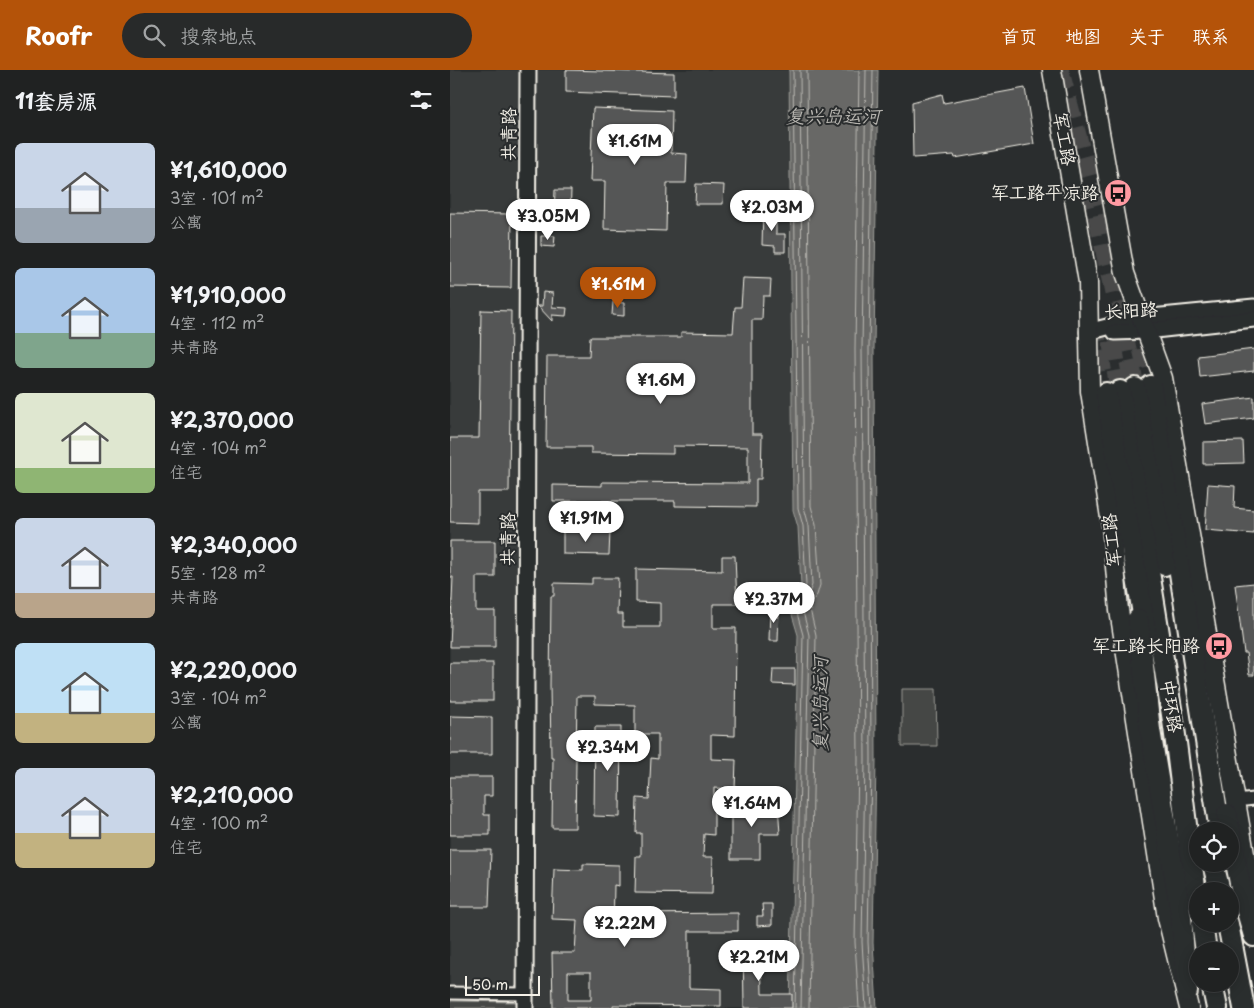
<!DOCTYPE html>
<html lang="zh">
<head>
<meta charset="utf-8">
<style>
	:root { --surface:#202222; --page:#282a2a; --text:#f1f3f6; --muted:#a2a4a5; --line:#3d3f40; --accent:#b45309 }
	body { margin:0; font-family:"Playpen Sans","LXGW WenKai TC",sans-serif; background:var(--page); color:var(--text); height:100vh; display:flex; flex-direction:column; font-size:19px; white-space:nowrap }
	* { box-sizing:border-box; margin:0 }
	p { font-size:16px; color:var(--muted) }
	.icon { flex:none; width:28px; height:28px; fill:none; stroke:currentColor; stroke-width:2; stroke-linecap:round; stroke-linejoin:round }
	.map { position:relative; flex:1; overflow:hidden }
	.panel { display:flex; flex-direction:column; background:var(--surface); width:450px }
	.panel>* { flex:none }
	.controls { position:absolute; left:739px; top:752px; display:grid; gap:10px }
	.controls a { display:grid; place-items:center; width:50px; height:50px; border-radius:50%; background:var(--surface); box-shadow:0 2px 12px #0003,0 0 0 1px var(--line); font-size:25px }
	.scale { position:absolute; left:15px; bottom:12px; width:75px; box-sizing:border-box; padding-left:5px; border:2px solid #f4f1e8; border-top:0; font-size:14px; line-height:18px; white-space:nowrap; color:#f4f1e8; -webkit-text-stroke:4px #2a2d2e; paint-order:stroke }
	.price { position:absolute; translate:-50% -42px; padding:0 11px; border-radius:18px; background:#fff; color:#222; font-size:16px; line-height:32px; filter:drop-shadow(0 1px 2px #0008) }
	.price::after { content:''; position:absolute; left:50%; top:30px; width:15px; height:11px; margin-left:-8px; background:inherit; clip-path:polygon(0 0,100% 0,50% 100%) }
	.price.active { background:var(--accent); color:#fff }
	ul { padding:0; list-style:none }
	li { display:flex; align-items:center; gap:15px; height:125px; padding:0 15px }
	li span { display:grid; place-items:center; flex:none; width:140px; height:100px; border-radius:8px; color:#555 }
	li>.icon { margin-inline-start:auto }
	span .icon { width:60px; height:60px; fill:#fffc; stroke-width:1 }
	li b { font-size:21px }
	h2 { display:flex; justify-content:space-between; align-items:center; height:60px; padding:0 15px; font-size:21px }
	header { display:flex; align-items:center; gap:30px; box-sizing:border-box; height:70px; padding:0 25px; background:var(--accent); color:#fff }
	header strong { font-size:24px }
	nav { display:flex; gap:28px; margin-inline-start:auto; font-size:18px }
	.search { width:350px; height:45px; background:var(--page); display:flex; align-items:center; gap:12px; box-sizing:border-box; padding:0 18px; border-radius:28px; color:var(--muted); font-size:19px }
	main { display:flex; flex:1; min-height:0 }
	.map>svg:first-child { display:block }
	.built { fill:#373a3a }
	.green { fill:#444645; stroke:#9c9c96 }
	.water { fill:#676866; stroke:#9f9f9a }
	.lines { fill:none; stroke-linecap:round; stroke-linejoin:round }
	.shore { stroke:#bcbab4; stroke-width:1 }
	.building { fill:#555756; stroke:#f4f1e8; fill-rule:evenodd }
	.highway-tunnel { stroke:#484a4a; stroke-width:20; stroke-dasharray:20 10; stroke-linecap:butt }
	.street-casing { stroke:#f4f1e8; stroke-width:15 }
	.secondary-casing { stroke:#f4f1e8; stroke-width:19 }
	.primary-casing { stroke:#f4f1e8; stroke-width:21 }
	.highway-casing { stroke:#f4f1e8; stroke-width:24 }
	.street { stroke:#2a2d2e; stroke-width:11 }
	.secondary { stroke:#2a2d2e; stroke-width:15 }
	.primary { stroke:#2a2d2e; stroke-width:18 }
	.highway { stroke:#2a2d2e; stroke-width:20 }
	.labels { text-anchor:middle; stroke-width:4; stroke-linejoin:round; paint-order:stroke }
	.street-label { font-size:18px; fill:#f4f1e8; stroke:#2a2d2e }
	.poi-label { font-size:18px; fill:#f4f1e8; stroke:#2a2d2e; text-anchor:end }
	.water-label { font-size:19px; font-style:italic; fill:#b5b3ae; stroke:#2a2d2e }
</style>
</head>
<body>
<header>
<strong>Roofr</strong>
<div class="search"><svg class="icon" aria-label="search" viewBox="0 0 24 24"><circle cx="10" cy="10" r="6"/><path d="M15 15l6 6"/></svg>搜索地点</div>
<nav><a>首页</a><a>地图</a><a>关于</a><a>联系</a></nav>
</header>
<main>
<section class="panel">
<h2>11套房源<svg class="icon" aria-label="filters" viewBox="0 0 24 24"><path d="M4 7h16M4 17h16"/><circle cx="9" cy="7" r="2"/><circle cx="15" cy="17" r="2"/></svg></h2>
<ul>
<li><span style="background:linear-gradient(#c9d6e8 65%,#9aa5b1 0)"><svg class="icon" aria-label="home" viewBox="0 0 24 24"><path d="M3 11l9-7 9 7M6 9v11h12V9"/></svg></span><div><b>¥1,610,000</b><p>3室 · 101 m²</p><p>公寓</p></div></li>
<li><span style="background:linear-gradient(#a9c7e8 65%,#7fa58c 0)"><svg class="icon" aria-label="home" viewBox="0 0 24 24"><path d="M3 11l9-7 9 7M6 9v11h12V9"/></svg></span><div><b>¥1,910,000</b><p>4室 · 112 m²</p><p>共青路</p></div></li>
<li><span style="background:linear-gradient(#dfe7d0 75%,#8fb573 0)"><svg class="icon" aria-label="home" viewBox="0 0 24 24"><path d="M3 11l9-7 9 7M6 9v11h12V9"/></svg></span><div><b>¥2,370,000</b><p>4室 · 104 m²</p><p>住宅</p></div></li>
<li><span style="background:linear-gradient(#c9d6e8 75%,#b9a48a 0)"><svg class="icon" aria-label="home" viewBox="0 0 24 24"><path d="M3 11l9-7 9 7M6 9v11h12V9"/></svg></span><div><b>¥2,340,000</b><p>5室 · 128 m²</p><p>共青路</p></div></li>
<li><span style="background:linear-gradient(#bfe0f5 70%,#c2b280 0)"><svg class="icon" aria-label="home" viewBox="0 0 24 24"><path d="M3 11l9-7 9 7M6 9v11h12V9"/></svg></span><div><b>¥2,220,000</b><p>3室 · 104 m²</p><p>公寓</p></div></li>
<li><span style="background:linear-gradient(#c9d6e8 65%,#c2b280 0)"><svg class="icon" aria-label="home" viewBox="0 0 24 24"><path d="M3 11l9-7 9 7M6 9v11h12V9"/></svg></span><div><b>¥2,210,000</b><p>4室 · 100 m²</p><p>住宅</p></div></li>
</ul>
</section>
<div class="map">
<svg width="804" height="938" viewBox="0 0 804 938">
	<rect width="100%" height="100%" fill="#2a2d2e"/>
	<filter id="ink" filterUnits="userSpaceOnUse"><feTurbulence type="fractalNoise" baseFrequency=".02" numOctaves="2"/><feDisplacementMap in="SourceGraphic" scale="10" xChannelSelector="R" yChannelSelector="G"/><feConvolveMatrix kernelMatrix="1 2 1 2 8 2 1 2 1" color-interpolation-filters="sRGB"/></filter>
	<g filter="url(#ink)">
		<!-- built -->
		<polygon class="built" points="0,0 339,0 343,440 348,457 351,517 334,518 348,565 340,938 0,938"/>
		<!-- green -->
		<g class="green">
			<polygon points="452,619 486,619 487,676 452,676"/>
			<polygon points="0,931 68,932 68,938 0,938"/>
		</g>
		<!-- water -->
		<polygon class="water" points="339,0 428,0 424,279 426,690 423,873 427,938 340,938 348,565 334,518 351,516 348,457 343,440"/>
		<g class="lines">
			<!-- shore -->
			<g class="shore">
				<polyline points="343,0 348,438 353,456 356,515 353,521 342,525 353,565 345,938"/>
				<polyline points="350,0 354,437 359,456 362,515 359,523 350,530 359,565 351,938"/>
				<polyline points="357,0 361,436 366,455 370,515 367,525 359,535 366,565 359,938"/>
				<polyline points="409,938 405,872 408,690 405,279 409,0"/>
				<polyline points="416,938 412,872 415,690 412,279 416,0"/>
				<polyline points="422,938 418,872 421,690 419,279 423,0"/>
			</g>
		</g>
		<!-- building -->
		<g class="building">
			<polygon points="116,0 224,3 224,26 116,22"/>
			<polygon points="575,18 584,74 505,88 504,85 463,88 462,32 492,24 494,33"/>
			<polygon points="143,38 222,41 221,83 237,84 236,113 217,113 216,161 154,159 155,111 140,111"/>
			<polygon points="246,114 274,115 273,134 245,134"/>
			<polygon points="105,120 121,120 120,148 104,147"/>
			<polygon points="313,139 326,140 326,164 335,164 335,182 325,182 325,176 312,175"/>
			<polygon points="0,143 62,144 61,218 0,217"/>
			<polygon points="91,166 105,166 104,177 91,176"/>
			<polygon points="293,208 321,209 320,226 313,226 312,250 302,250 302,364 312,364 311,409 306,409 306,437 225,436 225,431 103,431 103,415 152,416 152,412 298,413 298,377 223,376 223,384 141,383 141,377 96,377 97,286 139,286 140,267 231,267 231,262 283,263 285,237 291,237"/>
			<polygon points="93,222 103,223 102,237 117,238 116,246 102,245 102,251 88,236 92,236"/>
			<polygon points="163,232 174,233 174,246 162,245"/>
			<polygon points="31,240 61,241 59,422 28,422 28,453 0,452 0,368 29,368"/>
			<polygon points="804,279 804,301 750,307 748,286"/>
			<polygon points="804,327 804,348 755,354 752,334"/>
			<polygon points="793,371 794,393 753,394 753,372"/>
			<polygon points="758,414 785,416 784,438 804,440 804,464 755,460"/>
			<polygon points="113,461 160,462 159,485 113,484"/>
			<polygon points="0,471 45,471 45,507 26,507 26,541 45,541 45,577 0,577 3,507 0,507"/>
			<polygon points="272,486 285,486 287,534 263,534 263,558 286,558 285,666 261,665 261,689 286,690 285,719 264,718 264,765 254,764 253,787 263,787 262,824 185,823 186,786 191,786 191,763 186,763 187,728 199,729 201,688 208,689 208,664 185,664 185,635 145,634 145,626 127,626 125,758 102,758 103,687 101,687 100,615 101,526 104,526 104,513 142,514 142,508 168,508 167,544 173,544 173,557 210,557 210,533 186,532 186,499 272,501"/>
			<polygon points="804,513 804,605 799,605 796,583 794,583 785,515"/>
			<polygon points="320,536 329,537 328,571 319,571"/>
			<rect x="0" y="593" width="43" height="38"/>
			<polygon points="323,599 345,599 345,615 322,614"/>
			<polygon points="0,646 42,647 42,684 0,684"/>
			<polygon points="145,657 171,657 170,747 144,746"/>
			<polygon points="0,707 42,707 42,726 34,726 34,745 40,745 40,765 0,765"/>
			<polygon points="281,732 328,734 330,764 310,764 310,789 281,789"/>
			<polygon points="0,780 41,780 39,837 0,837"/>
			<path d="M133,794L169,795V816L164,815L163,864H182V844L288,843V861H239V918L271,919V936L163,935V938H103L102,883H125L127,850L102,849L104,799L133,800ZM118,902H141V930H118Z"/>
			<polygon points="312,834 322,834 322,855 307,856 307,846 313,846"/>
			<polygon points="293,872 311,872 312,924 342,924 342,938 294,938"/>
		</g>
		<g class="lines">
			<!-- highway-tunnel -->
			<g class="highway-tunnel">
				<polyline points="609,0 647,142 685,318"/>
				<polyline points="686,249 701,316"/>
				<polyline points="643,252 656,323"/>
				<polyline points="662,271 670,321"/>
			</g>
			<!-- street casing -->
			<g class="street-casing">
				<g id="street">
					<polyline points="787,731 804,729"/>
					<polyline points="0,923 75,924"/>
				</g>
			</g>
			<!-- secondary casing -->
			<g class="secondary-casing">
				<g id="secondary">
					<polyline points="638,262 691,248 804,237"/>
					<polyline points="665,262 696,261 804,249"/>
					<polyline points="75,938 78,0"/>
				</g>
			</g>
			<!-- primary casing -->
			<g class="primary-casing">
				<g id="primary">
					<polyline points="602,0 638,212 640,321 661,454 669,540 717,848 739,938"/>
					<polyline points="639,0 675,203 713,308 804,836"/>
				</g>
			</g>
			<!-- highway casing -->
			<g class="highway-casing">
				<g id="highway">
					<polyline points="701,316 770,761"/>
					<polyline points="685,318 715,495"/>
					<path d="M670,321C687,431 706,541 723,651C732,712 736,772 748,832"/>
					<polyline points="656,323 696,562"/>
					<polyline points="688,549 700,660 731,846 737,922"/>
					<polyline points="777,744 792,824 804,866"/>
					<polyline points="763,794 770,821"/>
					<polyline points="752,854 756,881"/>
					<polyline points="778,854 794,938"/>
					<polyline points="762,914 767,938"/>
				</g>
			</g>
			<!-- street -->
			<use href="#street" class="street"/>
			<!-- secondary -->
			<use href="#secondary" class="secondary"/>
			<!-- primary -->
			<use href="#primary" class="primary"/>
			<!-- highway -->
			<use href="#highway" class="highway"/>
		</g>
	</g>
	<!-- icons -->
	<defs>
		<g id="bus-disc" transform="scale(1.4375)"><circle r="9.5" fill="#ff9aa2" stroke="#2a2d2e"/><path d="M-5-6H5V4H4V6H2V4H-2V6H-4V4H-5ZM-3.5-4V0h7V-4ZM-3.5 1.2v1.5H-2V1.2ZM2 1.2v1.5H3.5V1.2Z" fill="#111"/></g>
	</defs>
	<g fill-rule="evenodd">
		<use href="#bus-disc" x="668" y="123"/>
		<use href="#bus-disc" x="769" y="576"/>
	</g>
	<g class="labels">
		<!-- street labels -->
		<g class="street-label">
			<text transform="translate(59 64) rotate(-90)" y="6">共青路</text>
			<text transform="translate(614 69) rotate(80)" y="6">军工路</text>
			<text transform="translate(681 241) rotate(-3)" y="6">长阳路</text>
			<text transform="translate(58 469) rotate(-90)" y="6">共青路</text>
			<text transform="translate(662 470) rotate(-96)" y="6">军工路</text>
			<text transform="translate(721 636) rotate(81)" y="6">中环路</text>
		</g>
		<!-- poi labels -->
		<g class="poi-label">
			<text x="649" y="129">军工路平凉路</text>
			<text x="750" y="582">军工路长阳路</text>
		</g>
		<!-- water labels -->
		<g class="water-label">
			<text x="383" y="53">复兴岛运河</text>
			<text transform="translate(370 634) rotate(-90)" y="7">复兴岛运河</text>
		</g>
	</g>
</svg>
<div class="controls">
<a><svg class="icon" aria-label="locate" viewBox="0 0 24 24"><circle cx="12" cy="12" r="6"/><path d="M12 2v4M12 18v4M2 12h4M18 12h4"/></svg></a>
<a>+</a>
<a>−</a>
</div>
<div class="scale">50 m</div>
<b class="price" style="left:185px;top:96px">¥1.61M</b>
<b class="price" style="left:322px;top:162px">¥2.03M</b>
<b class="price" style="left:98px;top:171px">¥3.05M</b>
<b class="price active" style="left:168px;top:239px">¥1.61M</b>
<b class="price" style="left:211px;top:335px">¥1.6M</b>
<b class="price" style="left:136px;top:473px">¥1.91M</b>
<b class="price" style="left:324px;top:554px">¥2.37M</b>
<b class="price" style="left:158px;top:702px">¥2.34M</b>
<b class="price" style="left:302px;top:758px">¥1.64M</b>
<b class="price" style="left:175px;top:878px">¥2.22M</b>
<b class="price" style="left:309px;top:912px">¥2.21M</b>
</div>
</main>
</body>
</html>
